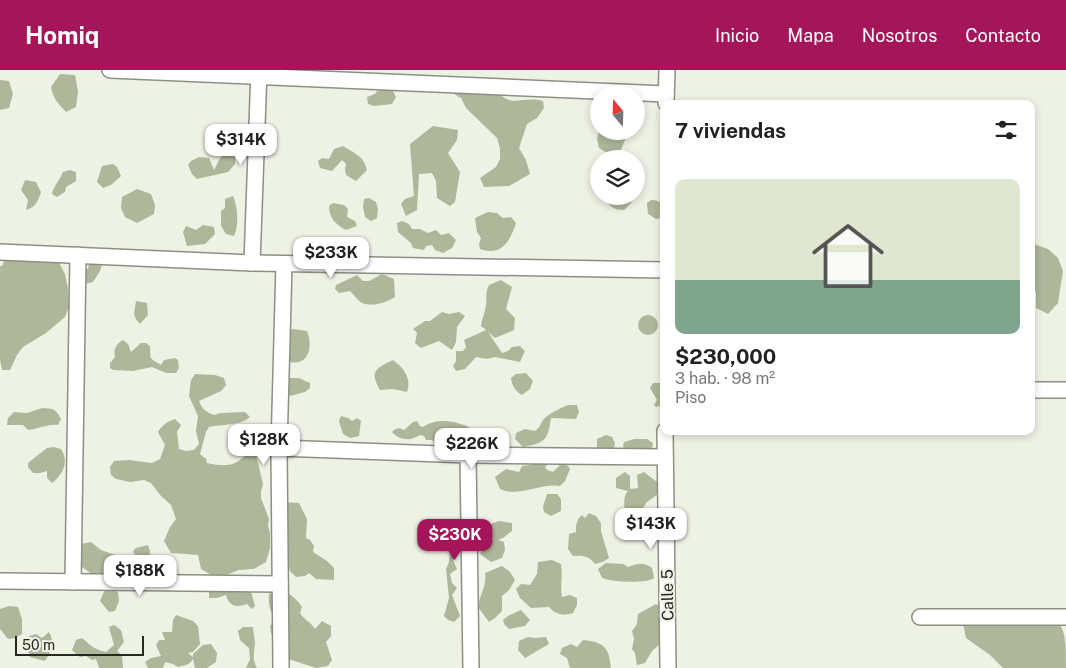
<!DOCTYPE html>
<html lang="es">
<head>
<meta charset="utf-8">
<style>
	:root { --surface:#fff; --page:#f6f6f6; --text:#222; --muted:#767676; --accent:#a4155a }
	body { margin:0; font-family:"Public Sans",sans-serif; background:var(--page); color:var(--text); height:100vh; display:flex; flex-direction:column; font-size:19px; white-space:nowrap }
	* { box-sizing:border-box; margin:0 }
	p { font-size:16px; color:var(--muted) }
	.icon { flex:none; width:28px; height:28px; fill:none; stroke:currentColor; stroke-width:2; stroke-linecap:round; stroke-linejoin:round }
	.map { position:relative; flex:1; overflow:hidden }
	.panel { position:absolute; left:660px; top:30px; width:375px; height:335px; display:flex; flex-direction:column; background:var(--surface); border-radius:10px; box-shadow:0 2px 8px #0003 }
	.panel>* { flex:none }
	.needle { width:32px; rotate:341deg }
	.tools { position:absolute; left:590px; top:15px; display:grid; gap:10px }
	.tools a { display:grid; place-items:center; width:55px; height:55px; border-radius:50%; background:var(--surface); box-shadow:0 2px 8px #0003; font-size:25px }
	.scale { position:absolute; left:15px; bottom:12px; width:129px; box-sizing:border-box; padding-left:5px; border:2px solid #262823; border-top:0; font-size:14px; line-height:18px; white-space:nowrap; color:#262823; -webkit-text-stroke:4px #eef2e4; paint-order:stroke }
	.price { position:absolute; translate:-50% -42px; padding:0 11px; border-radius:10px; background:#fff; color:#222; font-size:16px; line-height:32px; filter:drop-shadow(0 1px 2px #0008) }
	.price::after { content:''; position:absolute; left:50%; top:30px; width:15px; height:11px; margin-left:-8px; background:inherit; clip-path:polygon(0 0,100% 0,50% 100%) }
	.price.current { background:var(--accent); color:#fff }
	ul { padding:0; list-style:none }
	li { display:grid; align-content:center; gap:10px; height:265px; padding:0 15px }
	li span { display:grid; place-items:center; height:155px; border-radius:10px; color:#555 }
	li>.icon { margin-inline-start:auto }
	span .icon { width:90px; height:90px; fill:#fffc; stroke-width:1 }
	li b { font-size:21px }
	h2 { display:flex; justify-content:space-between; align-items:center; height:60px; padding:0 15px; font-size:21px }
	header { display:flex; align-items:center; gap:30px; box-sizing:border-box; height:70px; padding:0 25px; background:var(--accent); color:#fff }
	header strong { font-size:24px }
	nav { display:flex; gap:28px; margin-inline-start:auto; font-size:18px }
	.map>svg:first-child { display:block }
	.forest { fill:#aeb79a }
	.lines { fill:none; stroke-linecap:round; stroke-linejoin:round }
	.street-casing { stroke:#8c9083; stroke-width:18 }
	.street { stroke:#fff; stroke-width:15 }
	.labels { text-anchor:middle; stroke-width:4; stroke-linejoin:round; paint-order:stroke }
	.street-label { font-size:16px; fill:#262823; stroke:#eef2e4 }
</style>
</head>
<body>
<header>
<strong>Homiq</strong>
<nav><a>Inicio</a><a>Mapa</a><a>Nosotros</a><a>Contacto</a></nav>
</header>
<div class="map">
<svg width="1066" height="598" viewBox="0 0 1066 598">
	<rect width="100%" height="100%" fill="#eef2e4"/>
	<!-- forest -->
	<g class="forest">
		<path d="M60,4L75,5L78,21L76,37L66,42C58,34 53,28 51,17Z"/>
		<polygon points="0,10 9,11 13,24 9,38 0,40"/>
		<path d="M456,16L494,17C511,41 520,25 543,31L544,38L537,48L527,54L519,78L526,90L530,104L509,116L484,117L480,108L496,97L500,89V78L497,68L466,38L461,28L454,24Z"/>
		<polygon points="389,19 393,21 396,27 392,34 374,36 368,34 367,27 375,24 377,21"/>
		<polygon points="433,56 458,60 457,70 448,83 460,102 455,132 450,136 437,128 436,111 432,103 419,104 417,140 406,146 401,134 405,129 414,126 410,74"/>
		<polygon points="599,60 621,61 625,70 621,80 609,84 599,78 597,69"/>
		<path d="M343,76C354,83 364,86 367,100L356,111L346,105L345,99L346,94L342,90L332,101L320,98L318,91L322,88L329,89L334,79Z"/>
		<polygon points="227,83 235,86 235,94 228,102 197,109 192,104 188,95 191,91 199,87 209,88 214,100 220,88"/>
		<polygon points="113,94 117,97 121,106 111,115 103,118 97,112 102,96"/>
		<path d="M70,100L76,102V111L66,117L65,122L57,127L52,124C54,115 60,110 63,102Z"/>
		<path d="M25,110L36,112L41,122C38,131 36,137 26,140L28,130L21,120Z"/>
		<polygon points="137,119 151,124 155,135 154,144 137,153 125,147 121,138 122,127"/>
		<path d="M233,126C238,137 239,156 234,166L226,164L221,156V141L225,138V129Z"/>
		<path d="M606,127V126L633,127L631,133L624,140C614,140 608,137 606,127Z"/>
		<polygon points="369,128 376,132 378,139 377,148 371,151 365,147 363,137 364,129"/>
		<path d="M651,130C661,129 664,137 664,146L661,148L656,149L648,144L647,133Z"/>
		<path d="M333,133L344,135L348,139L347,147L355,151L357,156L346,160C336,155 329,148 329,136Z"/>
		<path d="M488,142L497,143L503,148L511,147L516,153C510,171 502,187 480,179L479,174L481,168L477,162L475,148Z"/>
		<polygon points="402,151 409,154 412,159 420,159 428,163 436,160 441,165 449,163 456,170 452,178 443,183 435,180 432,175 426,176 424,180 413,178 411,173 398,162 397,153"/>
		<polygon points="203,155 214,157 215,164 205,174 187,176 183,162 186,156 196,160"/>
		<polygon points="1031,173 1048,179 1058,188 1063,201 1058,233 1048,244 1036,238 1036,223 1031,207"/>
		<polygon points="6,187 42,188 59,193 65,204 68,219 69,237 65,247 46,263 23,277 17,285 10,300 2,300 0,290 0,196 2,196"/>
		<polygon points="98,191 102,194 100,201 93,212 85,214 80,210 83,197 88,199 89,193"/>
		<path d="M382,204L394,209L395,227C386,233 373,237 362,233C358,231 354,225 350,221L339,223L335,219L336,215L357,205L363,211H369Z"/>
		<path d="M501,210L512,217L506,239L515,248L514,260L495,268L488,262L502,283L508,281L512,277L520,276L525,281L520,292L495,287L487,289L476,287L465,299L456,301L453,296L456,291V281H463L466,277L464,270L486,260L481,256C482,248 485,243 486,235C487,228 485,222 489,215Z"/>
		<path d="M136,231L147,233L148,245L140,254C131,245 135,241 136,231Z"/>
		<polygon points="442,242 449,244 459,242 465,246 457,257 456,272 452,280 439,271 421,278 415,273 417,263 413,259 425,251 430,251"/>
		<circle cx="648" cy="255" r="10"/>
		<path d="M294,259L307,261C311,270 312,288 299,292C295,293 290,292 286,292L285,288L291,283L285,281L287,260Z"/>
		<path d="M123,270L128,274L131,282L141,273H146L150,276C151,290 148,287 161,295L164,290L175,288L178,290L179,298L176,303H166L152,297L133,301L113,300L110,298V293L115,287C113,280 116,274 123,270Z"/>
		<path d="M393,290C404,298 412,309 407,322L393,319L380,320C369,301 376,298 393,290Z"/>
		<path d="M526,303L533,311L530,319L522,325C515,321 512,316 511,308L516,304Z"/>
		<path d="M195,304L215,305L224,308L226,315L221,321L199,331C202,339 206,342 214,345L221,343L245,342L250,347C240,356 222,354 209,357L206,362L200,384L206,389L207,393C215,395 229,397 237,392C244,387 246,384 256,385L263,414L261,421V428L269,449L268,456L270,463V478L266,492L254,499L239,500L226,505L213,506L201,499L198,485L171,483L164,471L170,457L176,449L171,435L161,426L151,413L144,410L130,412L116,409L111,405L110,397L114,391L129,390L152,393L160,389L165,375L158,362C163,354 167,352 175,349L181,355L177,362L179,379L186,381L194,380L199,374L196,361L198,346L189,326L191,310Z"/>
		<polygon points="287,308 299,308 310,313 310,318 305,322 290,326 288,321"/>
		<polygon points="653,313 661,313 663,316 662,335 656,337 654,335 657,330 650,318"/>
		<path d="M568,335H577L579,342L576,349L551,348C548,370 545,373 523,377L515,369L516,363L525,359L535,361C540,357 540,355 543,350C549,343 559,339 568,335Z"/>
		<path d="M42,338C54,339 55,338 61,349L58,355C47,354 39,359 28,360L23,355H7L8,348L14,342L27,343Z"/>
		<polygon points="341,346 348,348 352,351 357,348 361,351 359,366 350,368 343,364 339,351"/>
		<path d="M417,351L420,356L423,357C437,347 455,351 469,357C465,374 454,371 439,376L432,370H426L424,366L420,365C411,371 400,371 392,362L394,360L399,358L404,360L413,352Z"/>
		<polygon points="606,365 612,367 615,373 614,379 600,382 597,379 597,369"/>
		<polygon points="634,369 647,369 653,373 652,378 650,380 642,379 627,384 623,376 624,372"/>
		<path d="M54,377L61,379C69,391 64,404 52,413L47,408V401L40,403H33L28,397V393L47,378Z"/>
		<path d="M541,390L550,393L545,397L547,400L553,402L562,393L568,396L570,399L565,411L560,416C539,413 519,428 500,419L495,407L506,399L519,402L522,396L531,395Z"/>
		<path d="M625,402L630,406V419L638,418L637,405L644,402L661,415V422L647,432L641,441L655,449L651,458L643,460L638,456L634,448L625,442C624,435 623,426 628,421L616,418V408Z"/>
		<polygon points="547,424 557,424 561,429 561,441 551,446 544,442 543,437"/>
		<polygon points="284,432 299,433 307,449 306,468 310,470 314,476 313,482 327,491 334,498 334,510 316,509 309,503 305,506 296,507 290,501 281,472 288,469 284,465"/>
		<path d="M589,443L596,446L601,453V461L609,488L603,492L595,494C589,486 583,485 573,486L568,479L569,464L576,462C576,455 576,450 582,445L585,448Z"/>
		<polygon points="499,451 512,453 512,461 503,468 498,470 504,472 505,480 502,488 491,492 480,484 486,474 492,469 495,470 489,465 487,455"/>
		<polygon points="91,472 101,480 121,487 121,491 136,487 133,481 136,478 148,475 150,481 150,493 142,499 124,499 115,508 98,509 77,493 81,474"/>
		<polygon points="450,483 455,484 455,489 453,490 457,499 450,504 452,513 457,518 452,525 460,546 454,552 448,550 444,546 449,528 446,499 449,492"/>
		<path d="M552,490L561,494C563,505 560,516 562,527L570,525L577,528V535L573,543C562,546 557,545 549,537L531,538L520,528L516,519L521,514L530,515L537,504L538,492Z"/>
		<path d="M606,493L623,494L628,497C637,493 644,492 652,498L654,508C646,514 612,512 602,508L598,499Z"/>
		<path d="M502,496L510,502L515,510L509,520L502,526V541L495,548L489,552L478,537C480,524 487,516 485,503Z"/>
		<polygon points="106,517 118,522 119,531 115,541 109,542 100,531"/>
		<path d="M213,517L250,518L255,536L252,539L247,534C236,538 229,536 226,525L217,528H209V521Z"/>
		<path d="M277,519C288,521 296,528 302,537L300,543C304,550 311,552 315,559L322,551L331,556V566L326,572L332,590L328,596L316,598L285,588C279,576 271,570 270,556L275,549C270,541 268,534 269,524Z"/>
		<polygon points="656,534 666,540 659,575 652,581 645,593 637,595 635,583 632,579 634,569 632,561 637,554 638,544"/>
		<polygon points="9,536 18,537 22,549 22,564 15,568 8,569 0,559 0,539"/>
		<path d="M1031,539C1066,546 1066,562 1066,598H1003L990,585L966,568L963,553Z"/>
		<polygon points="521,540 530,550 525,556 509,559 504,554 503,550 508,546"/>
		<path d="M176,545L193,551L198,556L200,574L193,582L188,583L193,587V584L203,575L211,574L217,583L216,592L207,598H195L193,589C189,595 186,595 178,597L173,594L165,592L163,598H148L145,592L151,588L161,586L156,575L159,570H165L162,562H172L173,550Z"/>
		<path d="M114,555L121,560L124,572L117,581L122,585L123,598H99L96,589L92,590L86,586L80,587L72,580L76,570L82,568C90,575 95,580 106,582L114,575L109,557Z"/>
		<path d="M243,557H253C253,562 255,568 255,574C254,582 252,590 257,598H246L250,589L249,578L240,570L238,561Z"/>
		<path d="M49,562C55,573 52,581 45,591L30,587L27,577L29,566L36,564L42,568Z"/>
		<polygon points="528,567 535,568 546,567 549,574 525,588 518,580 519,571"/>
		<path d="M583,570C604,572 609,577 611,598H570L567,588L560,584L562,578L571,574L577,577Z"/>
	</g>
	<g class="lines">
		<!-- street casing -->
		<g class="street-casing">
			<g id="street">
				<polyline points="110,0 666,24"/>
				<polyline points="666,33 667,0"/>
				<polyline points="0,182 252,193 664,200"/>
				<polyline points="252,193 259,0"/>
				<polyline points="1031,320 1066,320"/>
				<polyline points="665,361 668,598"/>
				<polyline points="279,378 468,385 665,387"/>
				<polyline points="468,385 471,598"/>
				<polyline points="0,511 280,514"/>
				<polyline points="73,512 78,185"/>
				<polyline points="920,547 1066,547"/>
				<polyline points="281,598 279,378 284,194"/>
			</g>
		</g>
		<!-- street -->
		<use href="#street" class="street"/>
	</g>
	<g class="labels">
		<!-- street labels -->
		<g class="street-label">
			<text transform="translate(667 525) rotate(-91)" y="6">Calle 5</text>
		</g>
	</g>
</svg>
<div class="tools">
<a><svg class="needle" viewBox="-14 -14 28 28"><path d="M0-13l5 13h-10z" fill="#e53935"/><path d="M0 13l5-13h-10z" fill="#767676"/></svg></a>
<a><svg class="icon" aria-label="layers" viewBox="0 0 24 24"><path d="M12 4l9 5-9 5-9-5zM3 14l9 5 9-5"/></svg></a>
</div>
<div class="scale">50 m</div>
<b class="price" style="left:241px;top:96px">$314K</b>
<b class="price" style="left:331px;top:209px">$233K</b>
<b class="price" style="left:264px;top:396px">$128K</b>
<b class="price" style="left:472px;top:400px">$226K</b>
<b class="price" style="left:651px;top:480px">$143K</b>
<b class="price current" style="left:455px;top:491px">$230K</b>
<b class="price" style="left:140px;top:527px">$188K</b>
<section class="panel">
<h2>7 viviendas<svg class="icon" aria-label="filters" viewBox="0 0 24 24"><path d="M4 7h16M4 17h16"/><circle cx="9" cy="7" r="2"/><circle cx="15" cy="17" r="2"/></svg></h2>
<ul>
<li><span style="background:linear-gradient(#dfe7d0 65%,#7fa58c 0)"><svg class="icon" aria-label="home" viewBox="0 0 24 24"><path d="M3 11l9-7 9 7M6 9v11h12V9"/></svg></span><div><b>$230,000</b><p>3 hab. · 98 m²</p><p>Piso</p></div></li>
</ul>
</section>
</div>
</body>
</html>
